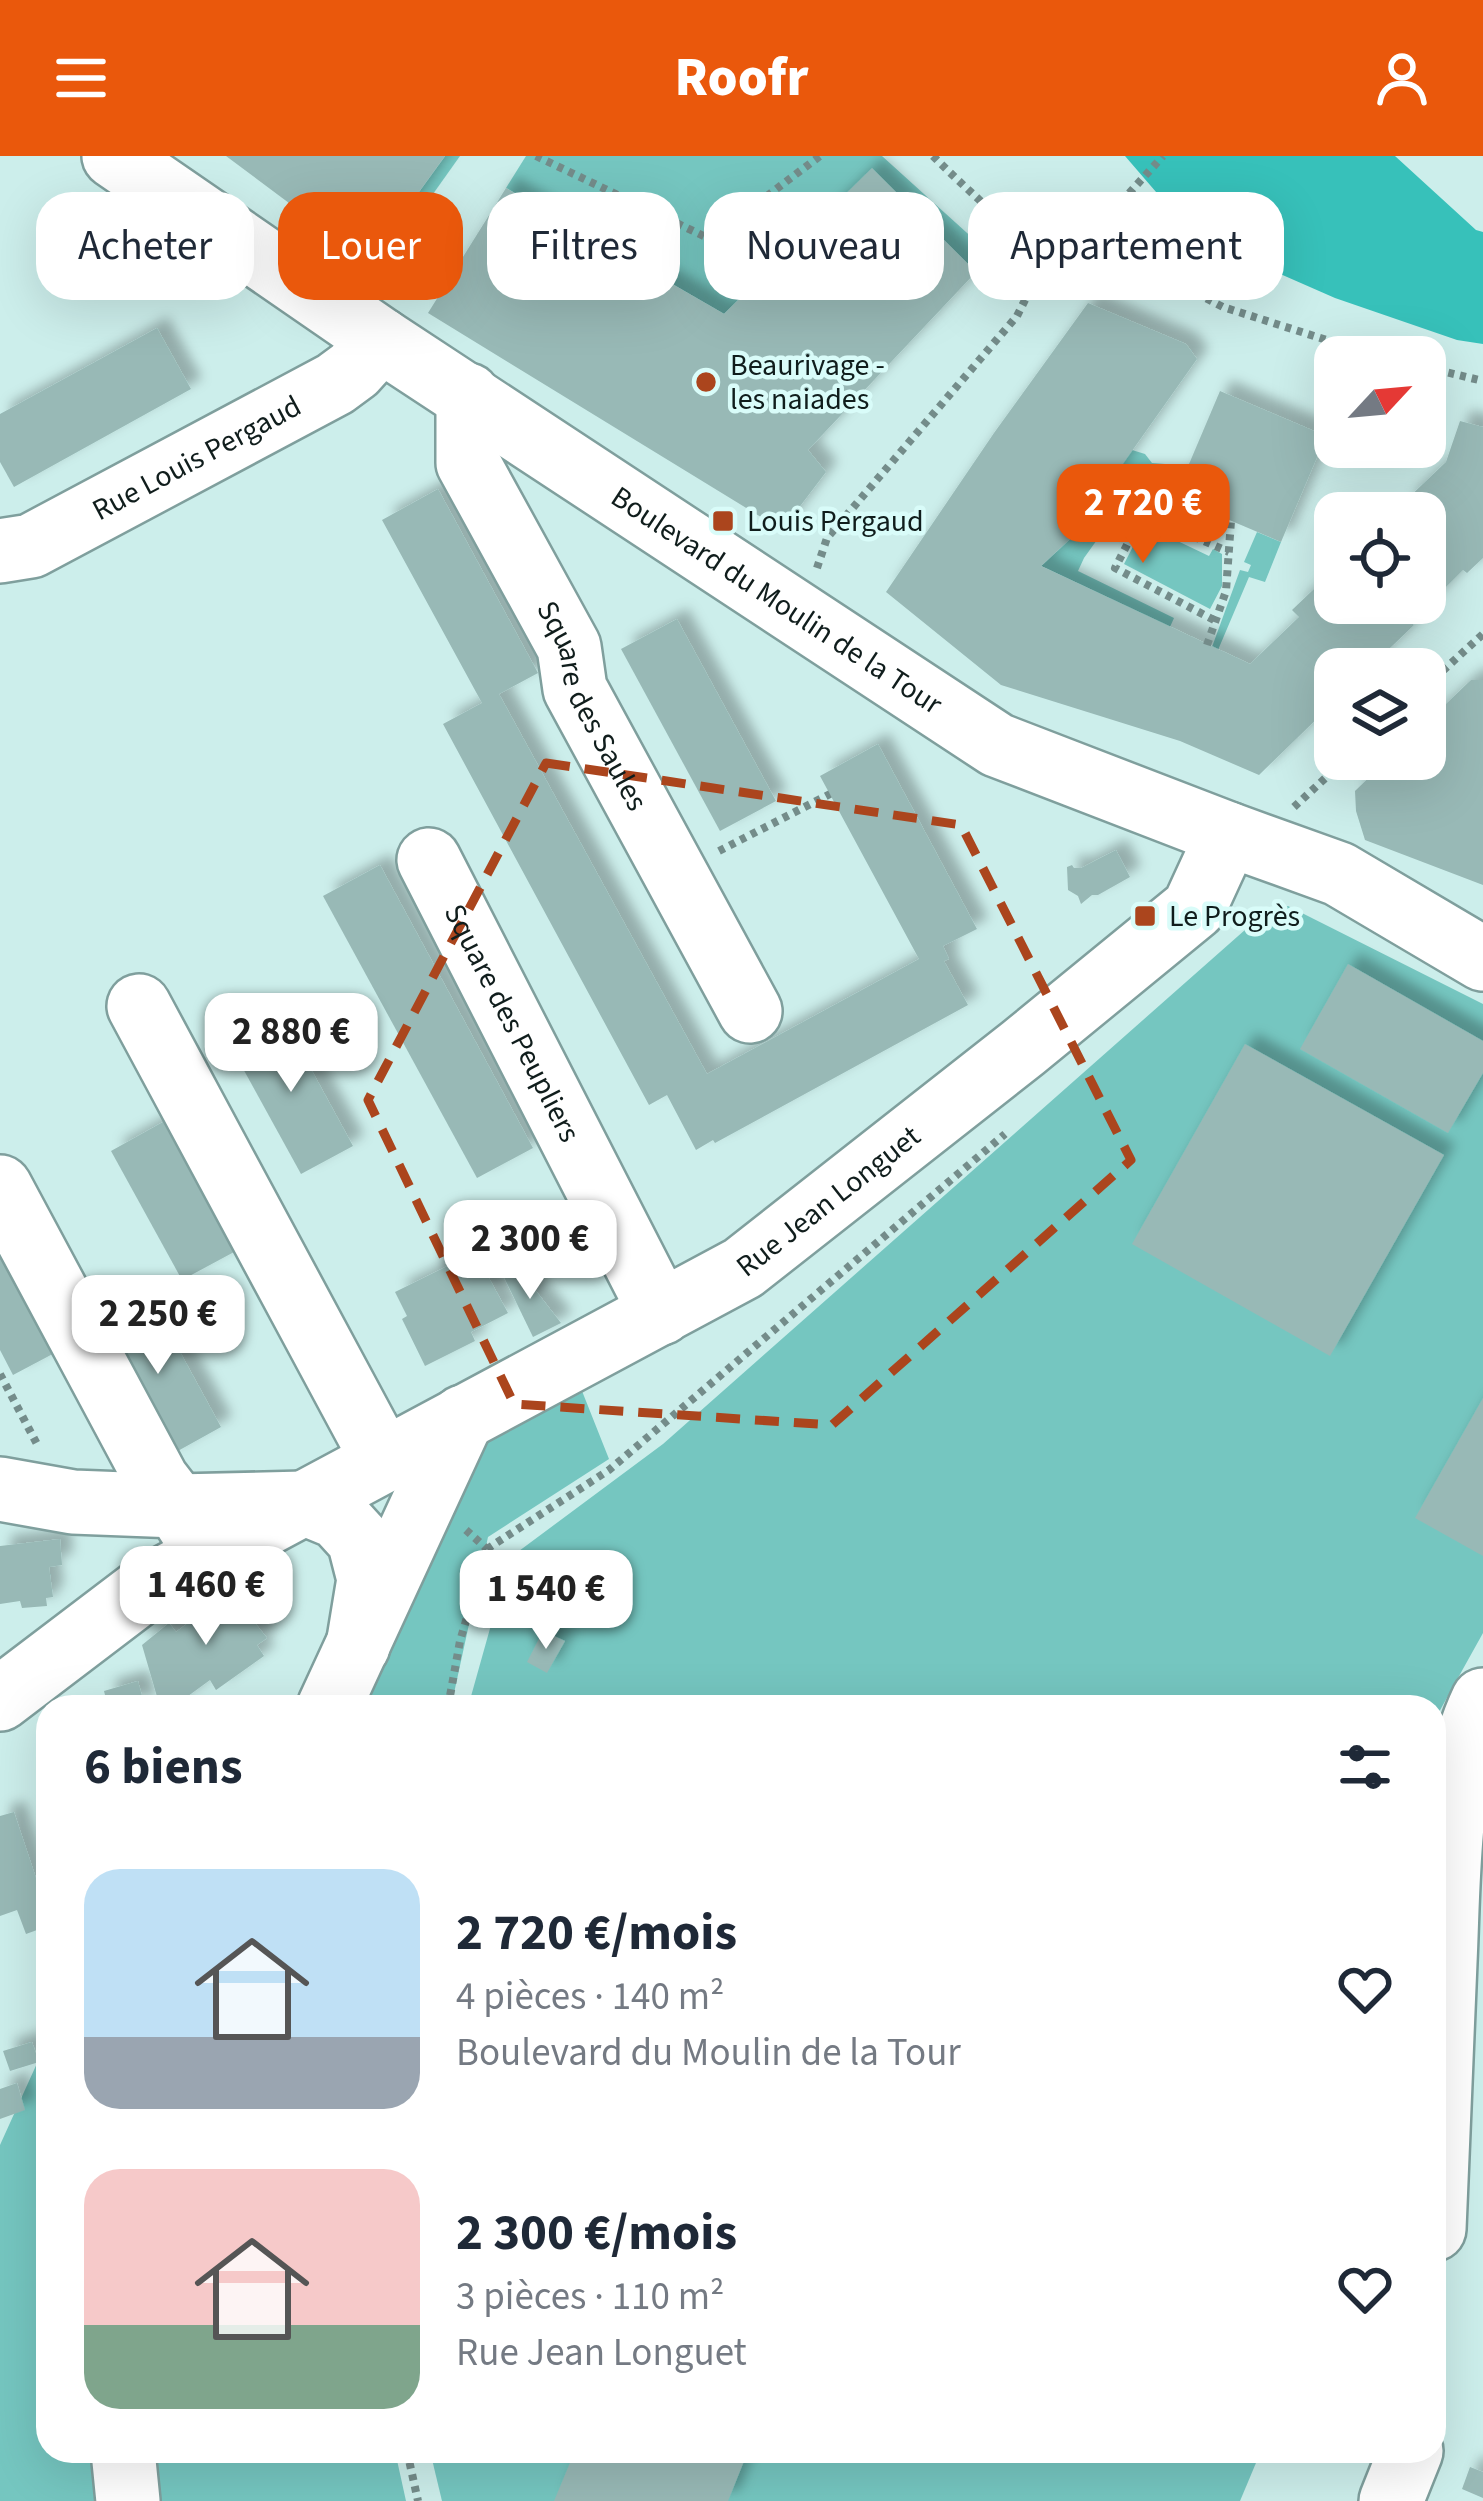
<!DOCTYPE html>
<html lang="fr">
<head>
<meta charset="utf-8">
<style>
	:root { --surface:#fff; --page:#f6f6f7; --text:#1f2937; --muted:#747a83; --accent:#ea580c }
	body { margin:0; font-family:"Source Sans 3",sans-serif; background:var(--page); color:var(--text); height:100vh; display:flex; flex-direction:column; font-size:45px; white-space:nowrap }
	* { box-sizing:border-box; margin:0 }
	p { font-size:39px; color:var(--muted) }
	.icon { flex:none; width:66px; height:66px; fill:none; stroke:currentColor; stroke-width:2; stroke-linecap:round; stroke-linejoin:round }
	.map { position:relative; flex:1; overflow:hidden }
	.side { position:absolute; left:36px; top:1539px; width:1410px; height:768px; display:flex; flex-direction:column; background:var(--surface); border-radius:36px; box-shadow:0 12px 48px #0002 }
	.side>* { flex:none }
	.banner { position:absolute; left:36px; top:36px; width:1413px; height:108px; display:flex; gap:24px }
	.needle { width:78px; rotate:64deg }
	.fabs { position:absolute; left:1314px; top:180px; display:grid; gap:24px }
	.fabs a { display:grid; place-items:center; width:132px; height:132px; border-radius:24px; background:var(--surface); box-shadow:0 12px 48px #0002; font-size:60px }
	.price { position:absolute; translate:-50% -102px; padding:0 27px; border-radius:24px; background:#fff; color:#222; font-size:39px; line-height:78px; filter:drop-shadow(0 3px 6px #0008) }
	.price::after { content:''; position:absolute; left:50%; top:72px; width:36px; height:27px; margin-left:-18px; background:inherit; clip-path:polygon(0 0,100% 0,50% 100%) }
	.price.selected { background:var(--accent); color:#fff }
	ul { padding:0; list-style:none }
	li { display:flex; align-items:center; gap:36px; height:300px; padding:0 48px }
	li span { display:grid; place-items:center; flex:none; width:336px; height:240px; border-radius:36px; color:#555 }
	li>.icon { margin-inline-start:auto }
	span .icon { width:144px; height:144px; fill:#fffc; stroke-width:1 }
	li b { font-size:51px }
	h2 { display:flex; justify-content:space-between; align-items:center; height:144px; padding:0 48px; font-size:51px }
	.tag { padding:0 42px; border-radius:36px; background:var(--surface); box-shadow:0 12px 48px #0002; font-size:42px; line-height:108px }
	.tag.selected { background:var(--accent); color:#fff }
	header { display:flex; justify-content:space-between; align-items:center; height:156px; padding:0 48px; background:var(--accent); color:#fff; font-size:54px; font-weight:800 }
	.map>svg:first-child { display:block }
	.green { fill:#75c6c0 }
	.water { fill:#37c1ba }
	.building { fill:#98b9b6; filter:url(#shadow) }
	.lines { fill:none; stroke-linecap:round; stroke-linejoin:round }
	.minor-casing { stroke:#7f9f9d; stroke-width:68 }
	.path { stroke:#748c8a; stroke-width:8; stroke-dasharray:6 6; stroke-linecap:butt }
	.minor { stroke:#fff; stroke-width:63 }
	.marked { fill:none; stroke:#ab451d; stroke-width:9; stroke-dasharray:24 15; stroke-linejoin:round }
	.poi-dot { fill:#ab451d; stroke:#d9fcf9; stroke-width:4.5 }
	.labels { text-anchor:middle; stroke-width:9; stroke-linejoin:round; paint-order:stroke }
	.poi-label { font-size:30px; fill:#101d1c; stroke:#d9fcf9; text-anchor:start }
	.street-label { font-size:30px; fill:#101d1c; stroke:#d9fcf9 }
</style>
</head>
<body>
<header><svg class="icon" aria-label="menu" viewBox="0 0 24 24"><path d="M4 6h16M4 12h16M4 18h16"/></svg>Roofr<svg class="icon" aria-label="person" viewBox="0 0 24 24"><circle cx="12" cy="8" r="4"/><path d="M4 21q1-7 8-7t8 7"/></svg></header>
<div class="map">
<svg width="1483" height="2345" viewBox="0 0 1483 2345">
	<defs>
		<filter id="shadow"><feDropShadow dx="11" dy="-11" stdDeviation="6" flood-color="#0004"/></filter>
	</defs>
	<rect width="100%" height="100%" fill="#cceeeb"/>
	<!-- green -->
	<g class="green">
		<polygon points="445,0 460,0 374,121 368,106"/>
		<polygon points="526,0 882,0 977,86 986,104 976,116 872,13 724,158 506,32"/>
		<polygon points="1132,294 1145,298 1152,307 1165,308 1174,320 1185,319 1176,341 1215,358 1205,382 1127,342 1084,402 1078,415 1174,462 1170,471 1041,410 1069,384"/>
		<polygon points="1144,369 1209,400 1213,393 1222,398 1222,430 1210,453 1124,408"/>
		<polygon points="1257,376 1281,386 1265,426 1249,421 1218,494 1212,491 1240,414 1248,416 1251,409 1244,406"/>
		<polygon points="1288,750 1483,848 1483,1477 1434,1565 1434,1551 468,1551 491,1469 519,1395 663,1288 1263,758"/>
		<polygon points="582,1235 609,1303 488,1381 451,1551 332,1551 468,1279"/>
		<polygon points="48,1883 48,2295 395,2295 406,2345 0,2345 0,1989"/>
		<polygon points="430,2295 1261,2295 1240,2345 442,2345"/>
	</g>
	<!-- water -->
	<polygon class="water" points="1125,0 1395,0 1476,74 1483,76 1483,188 1457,184 1335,142 1194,80"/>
	<!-- building -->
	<g class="building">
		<polygon points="226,0 445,0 368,106"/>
		<polygon points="872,12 976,116 808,294 826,316 782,374 428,157 506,32 724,158"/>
		<polygon points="1088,147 1186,188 1197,203 1069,384 1041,410 1250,508 1299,461 1292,454 1335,413 1335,447 1425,447 1425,357 1406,357 1409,354 1403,347 1446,306 1460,265 1483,271 1483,402 1467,417 1463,414 1411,466 1414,469 1368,513 1335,513 1335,539 1325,548 1329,551 1259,619 1180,585 1001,529 886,436 994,277"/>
		<polygon points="157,172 191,233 14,331 0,306 0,258"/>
		<polygon points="1220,235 1326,280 1281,386 1175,341"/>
		<polygon points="438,333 538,517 499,538 707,918 919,803 820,620 878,588 977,773 943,790 949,803 944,805 968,849 715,987 713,984 696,994 667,939 649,949 443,568 482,547 382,364"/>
		<polygon points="677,463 776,645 720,675 621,493"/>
		<polygon points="1471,524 1483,524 1483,729 1365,684 1356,655 1355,635 1388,603 1425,603 1425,568"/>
		<polygon points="1116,694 1130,721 1098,739 1092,739 1081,748 1078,740 1068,734 1067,711 1072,709 1074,712 1081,712"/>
		<polygon points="380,709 533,992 477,1022 323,740"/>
		<polygon points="1348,808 1483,885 1483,917 1448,977 1300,893"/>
		<polygon points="282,860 353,990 301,1018 230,889"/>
		<polygon points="1245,888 1444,999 1330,1200 1132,1088"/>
		<polygon points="163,966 234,1096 182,1124 111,995"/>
		<polygon points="0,1072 64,1192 13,1219 0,1194"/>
		<polygon points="482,1093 495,1119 489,1122 508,1157 471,1176 475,1185 425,1210 402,1163 407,1160 395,1136"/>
		<polygon points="515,1108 561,1167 533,1181 501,1115"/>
		<polygon points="150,1141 221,1271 167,1301 96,1171"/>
		<polygon points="1483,1242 1483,1400 1415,1362"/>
		<polygon points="60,1383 62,1409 49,1411 53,1441 46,1442 47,1450 22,1452 20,1445 0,1448 0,1390"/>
		<polygon points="246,1424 265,1450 251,1462 267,1482 257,1489 264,1500 216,1534 210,1524 173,1551 160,1551 142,1489 169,1467 176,1476"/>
		<polygon points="543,1475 565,1485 547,1517 527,1506"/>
		<polygon points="138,1525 145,1551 108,1551 104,1535"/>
		<polygon points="14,1656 48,1758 48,1770 26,1778 17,1754 0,1760 0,1660"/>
		<polygon points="32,1886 39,1906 10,1915 3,1895"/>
		<polygon points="17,1927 25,1954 0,1963 0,1933"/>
		<polygon points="575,2295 748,2295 728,2345 554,2345"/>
		<polygon points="1470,2311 1483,2316 1483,2342 1462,2333"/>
	</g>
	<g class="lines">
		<!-- minor casing -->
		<g class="minor-casing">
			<g id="minor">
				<path id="s1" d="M114,0L381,184L997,589L1228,678L1339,718L1483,803"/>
				<path id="s2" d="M468,239V307L569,491L575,533L750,855"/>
				<path id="s3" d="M0,395L31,390L335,228L354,214L381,184"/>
				<path id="s4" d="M429,704L661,1157"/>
				<polyline points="139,850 383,1304"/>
				<polyline points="0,1031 157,1324 177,1350 194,1377"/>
				<polyline points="0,1333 73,1346 177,1350 304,1347 338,1361 359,1384 369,1423 358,1490"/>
				<path id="s5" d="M0,1543L146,1432L743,1112L1023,892L1194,752L1228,678"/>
				<polyline points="329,1551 463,1261"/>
				<path d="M1434,2073C1438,1984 1442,1895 1445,1806C1449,1722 1446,1621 1483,1544"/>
				<polyline points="123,2295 128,2345"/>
				<polyline points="1391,2345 1411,2295"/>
			</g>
		</g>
		<!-- path -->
		<g class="path">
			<polyline points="536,0 710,83 820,0"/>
			<path d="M933,0C966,33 1002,63 1034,97L1114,95L1223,151L1380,201"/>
			<polyline points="1425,211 1483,225"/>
			<polyline points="817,412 827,382 1017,160 1035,124 1034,97 1121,46 1163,0"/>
			<polyline points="1214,464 1115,412 1143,358 1229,396"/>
			<polyline points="1207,489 1226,435 1231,365"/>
			<polyline points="1425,531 1483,478"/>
			<polyline points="1294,651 1346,603"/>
			<polyline points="719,695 830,638"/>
			<polyline points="0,1218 38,1290"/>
			<polyline points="466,1374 487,1393"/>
			<polyline points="487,1393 609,1314 1005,978"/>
			<polyline points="448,1551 460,1485 487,1393"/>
			<polyline points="407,2295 418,2345"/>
		</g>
		<!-- minor -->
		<use href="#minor" class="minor"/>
	</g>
	<!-- marked area -->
	<path class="marked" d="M546,607L961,669L1131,1004L832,1269L514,1248L368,944Z"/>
	<!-- markers -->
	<g class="poi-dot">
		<circle cx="706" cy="226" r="12"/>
		<rect x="711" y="353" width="24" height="24" rx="6"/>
		<rect x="1133" y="748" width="24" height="24" rx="6"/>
	</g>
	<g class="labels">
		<!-- poi labels -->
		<g class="poi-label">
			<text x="730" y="219">Beaurivage -<tspan x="730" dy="34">les naiades</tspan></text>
			<text x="747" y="375">Louis Pergaud</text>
			<text x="1169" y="770">Le Progrès</text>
		</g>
		<!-- street labels -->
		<g class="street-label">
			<text dy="10" stroke="none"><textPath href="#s3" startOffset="219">Rue Louis Pergaud</textPath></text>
			<text dy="10" stroke="none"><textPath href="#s1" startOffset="798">Boulevard du Moulin de la Tour</textPath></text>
			<text dy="10" stroke="none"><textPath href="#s2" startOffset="342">Square des Saules</textPath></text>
			<text dy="10" stroke="none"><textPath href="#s4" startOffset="183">Square des Peupliers</textPath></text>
			<text dy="10" stroke="none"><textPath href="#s5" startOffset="969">Rue Jean Longuet</textPath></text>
		</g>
	</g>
</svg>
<div class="fabs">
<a><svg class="needle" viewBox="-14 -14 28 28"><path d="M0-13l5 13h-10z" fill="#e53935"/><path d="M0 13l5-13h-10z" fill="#747a83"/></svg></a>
<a><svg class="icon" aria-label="locate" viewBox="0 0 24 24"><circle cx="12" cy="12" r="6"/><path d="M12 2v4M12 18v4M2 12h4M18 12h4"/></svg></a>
<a><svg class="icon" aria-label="layers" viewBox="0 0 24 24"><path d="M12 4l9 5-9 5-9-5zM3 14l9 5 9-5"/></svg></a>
</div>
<b class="price selected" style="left:1143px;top:410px">2 720 €</b>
<b class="price" style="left:291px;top:939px">2 880 €</b>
<b class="price" style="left:530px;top:1146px">2 300 €</b>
<b class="price" style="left:158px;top:1221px">2 250 €</b>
<b class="price" style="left:206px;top:1492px">1 460 €</b>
<b class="price" style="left:546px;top:1496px">1 540 €</b>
<div class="banner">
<a class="tag">Acheter</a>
<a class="tag selected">Louer</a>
<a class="tag">Filtres</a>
<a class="tag">Nouveau</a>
<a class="tag">Appartement</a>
</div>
<section class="side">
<h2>6 biens<svg class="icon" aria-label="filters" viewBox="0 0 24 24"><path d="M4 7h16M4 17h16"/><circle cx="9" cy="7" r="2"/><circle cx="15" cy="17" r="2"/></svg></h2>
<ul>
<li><span style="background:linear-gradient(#bfe0f5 70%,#9aa5b1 0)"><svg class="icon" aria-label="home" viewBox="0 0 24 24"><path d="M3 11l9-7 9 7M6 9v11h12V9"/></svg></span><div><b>2 720 €/mois</b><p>4 pièces · 140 m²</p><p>Boulevard du Moulin de la Tour</p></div><svg class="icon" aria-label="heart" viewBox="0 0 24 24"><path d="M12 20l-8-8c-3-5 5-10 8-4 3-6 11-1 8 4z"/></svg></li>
<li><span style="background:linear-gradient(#f6c9c9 65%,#7fa58c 0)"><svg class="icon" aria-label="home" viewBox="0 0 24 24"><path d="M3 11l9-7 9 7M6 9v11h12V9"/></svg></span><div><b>2 300 €/mois</b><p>3 pièces · 110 m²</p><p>Rue Jean Longuet</p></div><svg class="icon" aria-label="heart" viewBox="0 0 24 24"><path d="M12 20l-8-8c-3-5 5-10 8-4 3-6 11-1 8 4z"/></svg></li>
</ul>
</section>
</div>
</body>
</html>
